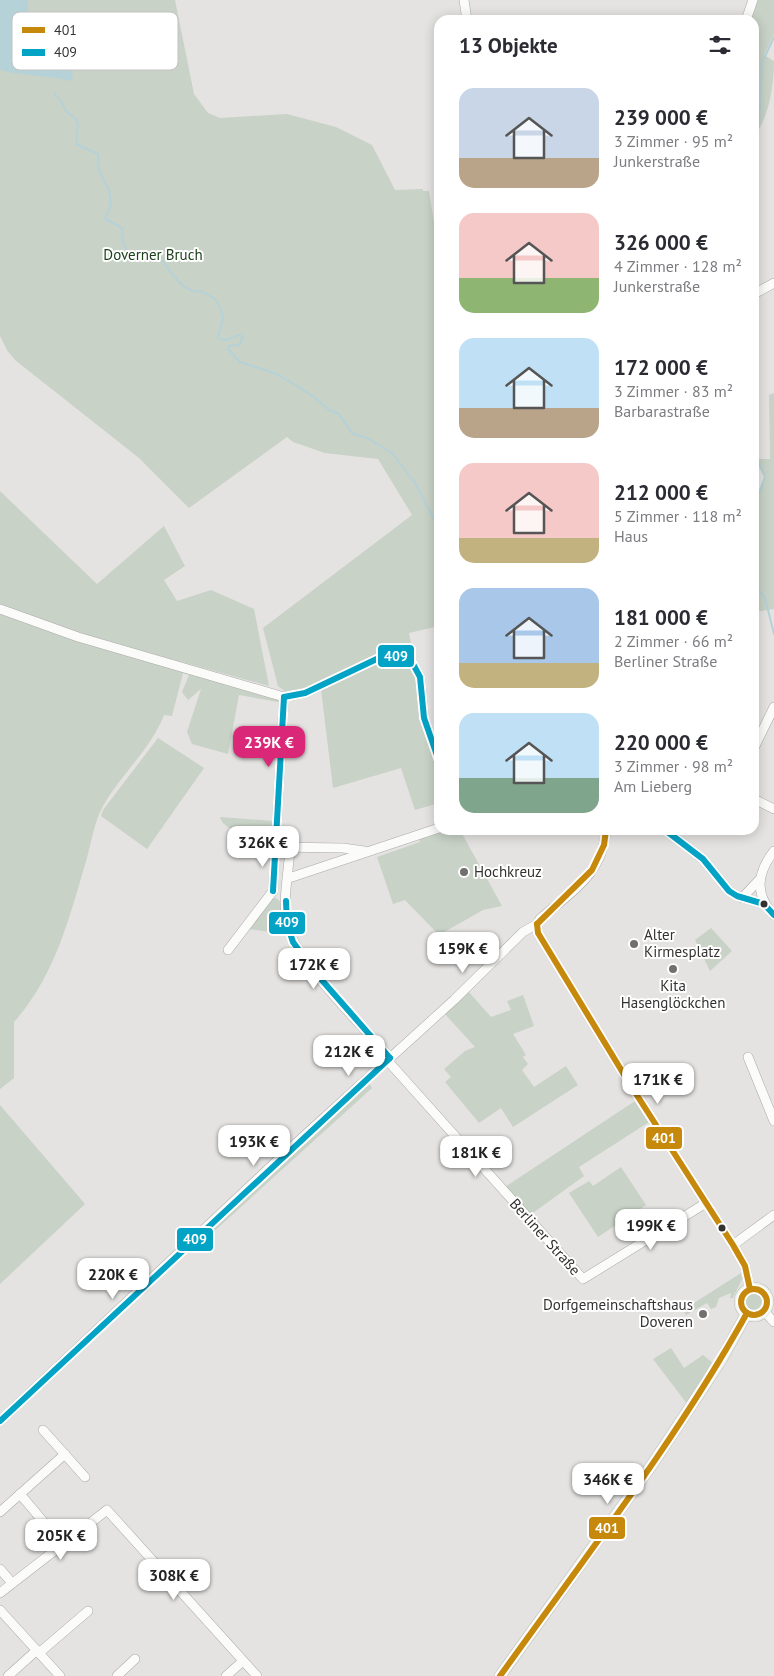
<!DOCTYPE html>
<html lang="de">
<head>
<meta charset="utf-8">
<style>
	:root { --surface:#fff; --page:#f2f2f3; --text:#2b2b33; --muted:#7c7c81; --accent:#db2777 }
	body { margin:0; font-family:"PT Sans",sans-serif; background:var(--page); color:var(--text); height:100vh; display:flex; flex-direction:column; font-size:19px; white-space:nowrap }
	* { box-sizing:border-box; margin:0 }
	p { font-size:16px; color:var(--muted) }
	.icon { flex:none; width:28px; height:28px; fill:none; stroke:currentColor; stroke-width:2; stroke-linecap:round; stroke-linejoin:round }
	.map { position:relative; flex:1; overflow:hidden }
	.side { position:absolute; left:434px; top:15px; width:325px; height:820px; display:flex; flex-direction:column; background:var(--surface); border-radius:15px; box-shadow:0 2px 12px #0003 }
	.side>* { flex:none }
	.price { position:absolute; translate:-50% -42px; padding:0 11px; border-radius:10px; background:#fff; color:#222; font-size:16px; line-height:32px; filter:drop-shadow(0 1px 2px #0008) }
	.price::after { content:''; position:absolute; left:50%; top:30px; width:15px; height:11px; margin-left:-8px; background:inherit; clip-path:polygon(0 0,100% 0,50% 100%) }
	.price.active { background:var(--accent); color:#fff }
	ul { padding:0; list-style:none }
	li { display:flex; align-items:center; gap:15px; height:125px; padding:0 25px }
	li span { display:grid; place-items:center; flex:none; width:140px; height:100px; border-radius:15px; color:#555 }
	li>.icon { margin-inline-start:auto }
	span .icon { width:60px; height:60px; fill:#fffc; stroke-width:1 }
	li b { font-size:21px }
	h2 { display:flex; justify-content:space-between; align-items:center; height:60px; padding:0 25px; font-size:21px }
	.map>svg:first-child { display:block }
	.green { fill:#c8d2c6 }
	.water { fill:#b5d2d8 }
	.lines { fill:none; stroke-linecap:round; stroke-linejoin:round }
	.stream { stroke:#b5d2d8; stroke-width:2 }
	.minor-casing { stroke:#abaaa8; stroke-width:10 }
	.major-casing { stroke:#c1c0c0; stroke-width:12 }
	.minor { stroke:#fbfbfa; stroke-width:9 }
	.major { stroke:#ebefe8; stroke-width:11 }
	.bus-1-casing { stroke:#fff; stroke-width:10 }
	.bus-2-casing { stroke:#fff; stroke-width:10 }
	.bus-1 { stroke:#c6890c; stroke-width:6 }
	.bus-2 { stroke:#03a3c6; stroke-width:6 }
	.poi-dot { fill:#71706f; stroke:#fff; stroke-width:2 }
	.bus-dot { fill:#333231; stroke:#fff; stroke-width:2 }
	.labels { text-anchor:middle; stroke-width:4; stroke-linejoin:round; paint-order:stroke }
	.park-label { font-size:15px; fill:#1d401a; stroke:#fff }
	.poi-label { font-size:15px; fill:#333231; stroke:#fff; text-anchor:start }
	.street-label { font-size:15px; fill:#333231; stroke:#fff }
	.key { fill:#fff; stroke:#c2c2c1; stroke-width:1 }
	.key-label { font-size:14px; fill:#333231 }
	.line-badge { stroke:#fff; stroke-width:2 }
	.badge-label { font-size:14px; text-anchor:middle; font-weight:bold; fill:#fff }
</style>
</head>
<body>
<div class="map">
<svg width="774" height="1676" viewBox="0 0 774 1676">
	<rect width="100%" height="100%" fill="#e4e3e1"/>
	<!-- green -->
	<g class="green">
		<polygon points="0,0 175,0 194,94 208,113 220,118 287,114 336,127 372,145 395,190 423,189 423,191 429,191 439,253 439,392 435,393 439,404 439,626 409,633 412,649 386,652 303,691 286,692 278,686 263,628 412,515 378,459 325,453 293,442 287,437 189,508 139,458 15,360 7,350 0,336"/>
		<path d="M756,0H774V34L764,55L774,61C774,86 769,117 754,137V20H748Z"/>
		<polygon points="774,393 774,609 754,612 754,505 764,477 755,459 770,459 769,395"/>
		<polygon points="0,491 97,584 164,526 185,566 164,580 177,601 211,590 254,609 269,686 77,633 0,606"/>
		<path d="M0,613L282,700L278,702L239,695L228,754L192,744L187,732L201,689L188,700L182,692L189,675L183,673L172,716L164,715C151,749 121,774 103,806C94,822 91,844 86,861C69,919 55,976 14,1022V1078L0,1089Z"/>
		<polygon points="396,657 411,666 419,688 421,716 429,749 439,764 439,803 415,810 401,768 333,788 321,689 385,658"/>
		<polygon points="158,738 204,768 147,849 101,816 103,810"/>
		<path d="M220,817L274,821L273,837C258,834 224,834 220,817Z"/>
		<polygon points="447,830 460,830 502,906 483,910 439,935 405,900 393,904 377,857 420,842 419,839"/>
		<polygon points="276,898 283,904 286,927 278,933 248,929 271,899"/>
		<polygon points="711,928 732,951 710,971 695,940"/>
		<polygon points="468,991 491,1017 511,1010 507,1001 523,995 534,1026 513,1034 526,1055 523,1057 528,1064 522,1070 534,1087 566,1066 578,1085 513,1127 501,1108 479,1123 445,1082 451,1077 444,1069 465,1051 475,1047 444,1013"/>
		<polygon points="369,1083 372,1088 210,1235 207,1235"/>
		<polygon points="635,1101 649,1122 579,1167 584,1176 530,1215 505,1187"/>
		<polygon points="0,1105 85,1204 0,1284"/>
		<polygon points="621,1167 646,1205 598,1237 569,1193 589,1181 593,1186"/>
		<polygon points="178,1259 180,1260 42,1389 39,1387 72,1359"/>
		<polygon points="741,1273 742,1279 733,1298 730,1298 731,1293 719,1298 716,1307 711,1309 707,1303 686,1315 683,1310"/>
		<circle cx="753" cy="1301" r="9"/>
		<polygon points="671,1348 684,1368 703,1355 713,1363 688,1405 653,1359"/>
	</g>
	<!-- water -->
	<path class="water" d="M0,0H28C27,27 34,37 51,58L54,50L68,56L73,76L70,81C47,75 24,76 0,70Z"/>
	<g class="lines">
		<!-- stream -->
		<g class="stream">
			<path d="M54,93L62,103L66,111L76,119L78,124L76,144L98,154L99,171L109,190L111,205L105,219L122,228L123,243L129,254C142,254 147,248 160,257C170,270 183,295 201,291L215,299L219,305L223,317L218,338C227,343 231,337 239,335L243,337L239,345L229,346L228,349L240,362L277,374L313,396L329,410L339,414L352,433L369,439L392,453L415,483L439,529"/>
			<polyline points="754,131 759,126 762,63 774,37"/>
			<polyline points="754,451 765,477 754,507"/>
			<polyline points="754,569 757,588 765,598 774,634"/>
		</g>
		<!-- minor casing -->
		<g class="minor-casing">
			<g id="minor">
				<polyline points="464,0 467,20"/>
				<polyline points="746,20 753,0"/>
				<polyline points="754,294 774,283"/>
				<polyline points="0,609 78,637 284,697 305,693 383,656 402,656 413,664 420,677 424,718 439,762"/>
				<polyline points="754,748 774,707"/>
				<polyline points="754,799 774,809"/>
				<polyline points="665,830 703,859 729,891 737,896 764,904"/>
				<polyline points="276,847 343,848 364,851"/>
				<path d="M290,847C289,871 282,900 287,924C295,962 364,1026 390,1058"/>
				<path d="M774,851C757,873 754,894 774,915"/>
				<polyline points="289,878 439,828"/>
				<polyline points="273,891 284,697"/>
				<polyline points="742,898 760,879"/>
				<polyline points="537,924 538,933 631,1086 733,1245 745,1266 750,1289"/>
				<polyline points="228,950 273,891"/>
				<polyline points="748,1057 774,1121"/>
				<polyline points="387,1060 583,1279 706,1203"/>
				<polyline points="733,1245 774,1215"/>
				<polyline points="764,1311 774,1322"/>
				<path d="M0,1421L282,1156L454,1000L523,932L537,924L540,919C571,892 603,874 606,830"/>
				<polyline points="43,1430 85,1477"/>
				<polyline points="20,1494 63,1545"/>
				<polyline points="0,1512 65,1454"/>
				<polyline points="0,1569 12,1583"/>
				<polyline points="0,1593 107,1510 257,1676"/>
				<polyline points="0,1610 60,1676"/>
				<polyline points="39,1653 88,1611"/>
				<polyline points="8,1676 37,1650"/>
				<polyline points="117,1676 135,1659"/>
				<polyline points="226,1676 243,1661"/>
			</g>
		</g>
		<!-- major casing -->
		<g class="major-casing">
			<g id="major">
				<circle cx="754" cy="1302" r="14"/>
				<polyline points="500,1676 651,1466 720,1362 747,1313"/>
			</g>
		</g>
		<!-- minor -->
		<use href="#minor" class="minor"/>
		<!-- major -->
		<use href="#major" class="major"/>
		<!-- bus-1 casing -->
		<g class="bus-1-casing">
			<g id="bus-1">
				<polyline points="537,924 538,933 631,1086 733,1245 745,1266 750,1289"/>
				<polyline points="537,924 592,870 604,845 606,830"/>
				<circle cx="754" cy="1302" r="13"/>
				<path d="M500,1676C585,1557 676,1441 747,1313"/>
			</g>
		</g>
		<!-- bus-2 casing -->
		<g class="bus-2-casing">
			<g id="bus-2">
				<polyline points="284,697 305,693 383,656 402,656 413,664 420,677 424,718 439,761"/>
				<polyline points="665,830 703,859 729,891 737,896 764,904 774,915"/>
				<polyline points="273,891 284,697"/>
				<polyline points="286,901 287,924 293,942 313,970 390,1058"/>
				<polyline points="0,1421 390,1058"/>
			</g>
		</g>
		<!-- bus-1 -->
		<use href="#bus-1" class="bus-1"/>
		<!-- bus-2 -->
		<use href="#bus-2" class="bus-2"/>
	</g>
	<!-- markers -->
	<g class="poi-dot">
		<circle cx="464" cy="872" r="5"/>
		<circle cx="634" cy="944" r="5"/>
		<circle cx="673" cy="969" r="5"/>
		<circle cx="703" cy="1314" r="5"/>
	</g>
	<g class="bus-dot">
		<circle cx="764" cy="904" r="4.5"/>
		<circle cx="722" cy="1228" r="4.5"/>
	</g>
	<g class="labels">
		<!-- park labels -->
		<g class="park-label">
			<text x="153" y="260">Doverner Bruch</text>
		</g>
		<!-- poi labels -->
		<g class="poi-label">
			<text x="474" y="877">Hochkreuz</text>
			<text x="644" y="940">Alter<tspan x="644" dy="17">Kirmesplatz</tspan></text>
			<text x="673" y="991" text-anchor="middle">Kita<tspan x="673" dy="17">Hasenglöckchen</tspan></text>
			<text x="693" y="1310" text-anchor="end">Dorfgemeinschaftshaus<tspan x="693" dy="17">Doveren</tspan></text>
		</g>
		<!-- street labels -->
		<g class="street-label">
			<text transform="translate(545 1237) rotate(48)" y="5">Berliner Straße</text>
		</g>
	</g>
	<!-- legend -->
	<rect x="12" y="12" width="166" height="58" rx="8" class="key"/>
	<rect x="22" y="27" width="23" height="6" fill="#c6890c"/>
	<rect x="22" y="49" width="23" height="7" fill="#03a3c6"/>
	<g class="key-label">
		<text x="54" y="35">401</text>
		<text x="54" y="57">409</text>
	</g>
	<g class="line-badge">
		<rect x="377" y="644" width="38" height="24" rx="5" fill="#03a3c6"/>
		<rect x="268" y="911" width="38" height="24" rx="5" fill="#03a3c6"/>
		<rect x="645" y="1126" width="38" height="24" rx="5" fill="#c6890c"/>
		<rect x="176" y="1227" width="38" height="25" rx="5" fill="#03a3c6"/>
		<rect x="588" y="1516" width="38" height="24" rx="5" fill="#c6890c"/>
	</g>
	<g class="badge-label">
		<text x="396" y="661">409</text>
		<text x="287" y="927">409</text>
		<text x="664" y="1143">401</text>
		<text x="195" y="1244">409</text>
		<text x="607" y="1533">401</text>
	</g>
</svg>
<b class="price active" style="left:269px;top:768px">239K €</b>
<b class="price" style="left:263px;top:868px">326K €</b>
<b class="price" style="left:463px;top:974px">159K €</b>
<b class="price" style="left:314px;top:990px">172K €</b>
<b class="price" style="left:349px;top:1077px">212K €</b>
<b class="price" style="left:658px;top:1105px">171K €</b>
<b class="price" style="left:254px;top:1167px">193K €</b>
<b class="price" style="left:476px;top:1178px">181K €</b>
<b class="price" style="left:651px;top:1251px">199K €</b>
<b class="price" style="left:113px;top:1300px">220K €</b>
<b class="price" style="left:608px;top:1505px">346K €</b>
<b class="price" style="left:61px;top:1561px">205K €</b>
<b class="price" style="left:174px;top:1601px">308K €</b>
<section class="side">
<h2>13 Objekte<svg class="icon" aria-label="filters" viewBox="0 0 24 24"><path d="M4 7h16M4 17h16"/><circle cx="9" cy="7" r="2"/><circle cx="15" cy="17" r="2"/></svg></h2>
<ul>
<li><span style="background:linear-gradient(#c9d6e8 70%,#b9a48a 0)"><svg class="icon" aria-label="home" viewBox="0 0 24 24"><path d="M3 11l9-7 9 7M6 9v11h12V9"/></svg></span><div><b>239 000 €</b><p>3 Zimmer · 95 m²</p><p>Junkerstraße</p></div></li>
<li><span style="background:linear-gradient(#f6c9c9 65%,#8fb573 0)"><svg class="icon" aria-label="home" viewBox="0 0 24 24"><path d="M3 11l9-7 9 7M6 9v11h12V9"/></svg></span><div><b>326 000 €</b><p>4 Zimmer · 128 m²</p><p>Junkerstraße</p></div></li>
<li><span style="background:linear-gradient(#bfe0f5 70%,#b9a48a 0)"><svg class="icon" aria-label="home" viewBox="0 0 24 24"><path d="M3 11l9-7 9 7M6 9v11h12V9"/></svg></span><div><b>172 000 €</b><p>3 Zimmer · 83 m²</p><p>Barbarastraße</p></div></li>
<li><span style="background:linear-gradient(#f6c9c9 75%,#c2b280 0)"><svg class="icon" aria-label="home" viewBox="0 0 24 24"><path d="M3 11l9-7 9 7M6 9v11h12V9"/></svg></span><div><b>212 000 €</b><p>5 Zimmer · 118 m²</p><p>Haus</p></div></li>
<li><span style="background:linear-gradient(#a9c7e8 75%,#c2b280 0)"><svg class="icon" aria-label="home" viewBox="0 0 24 24"><path d="M3 11l9-7 9 7M6 9v11h12V9"/></svg></span><div><b>181 000 €</b><p>2 Zimmer · 66 m²</p><p>Berliner Straße</p></div></li>
<li><span style="background:linear-gradient(#bfe0f5 65%,#7fa58c 0)"><svg class="icon" aria-label="home" viewBox="0 0 24 24"><path d="M3 11l9-7 9 7M6 9v11h12V9"/></svg></span><div><b>220 000 €</b><p>3 Zimmer · 98 m²</p><p>Am Lieberg</p></div></li>
</ul>
</section>
</div>
</body>
</html>
